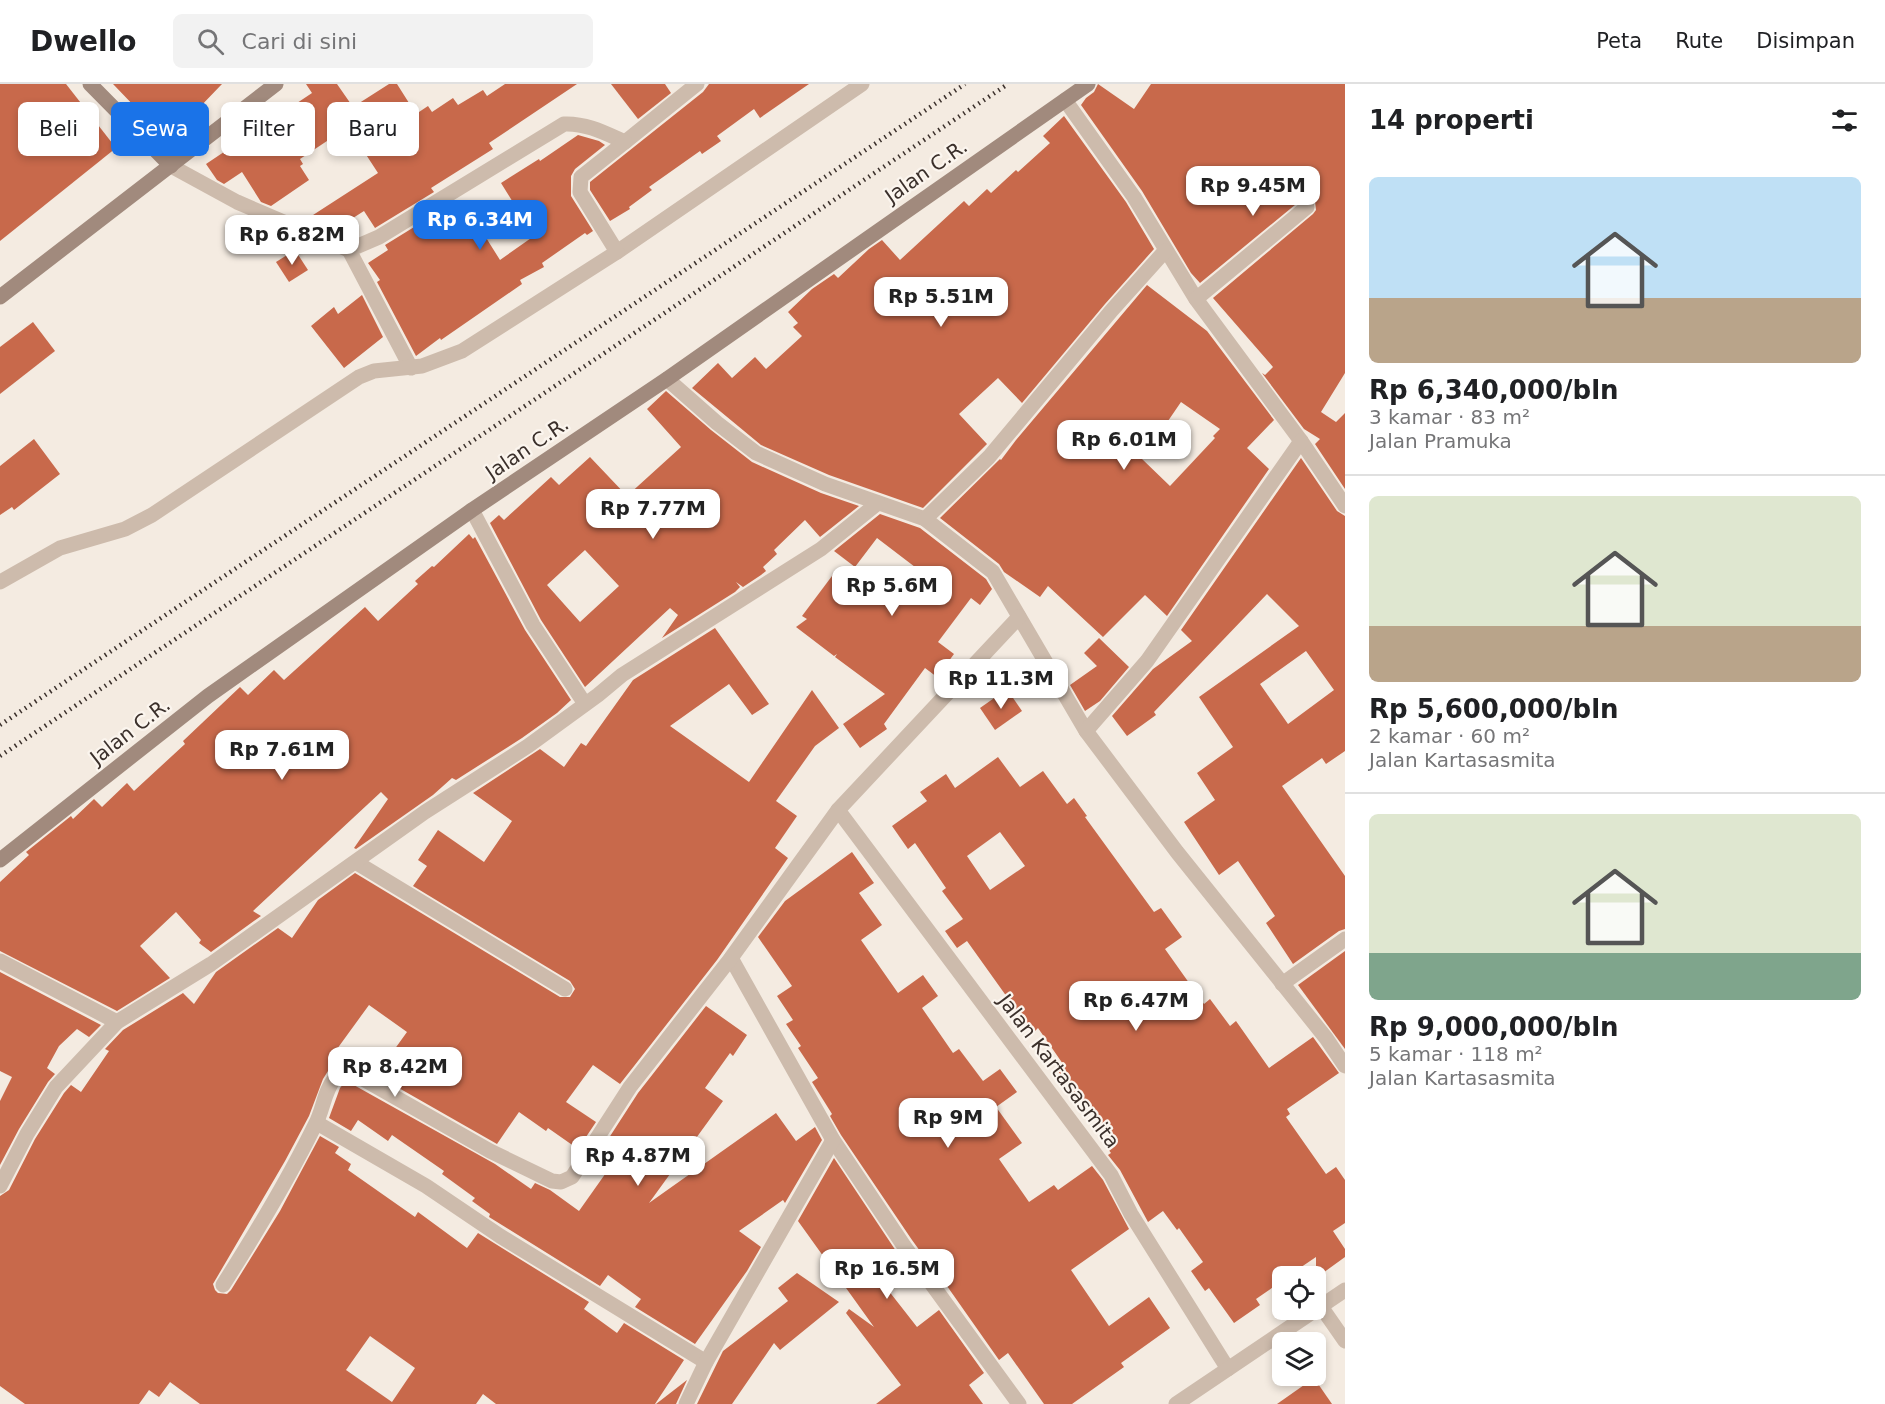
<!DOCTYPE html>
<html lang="id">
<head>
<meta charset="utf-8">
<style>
	:root { --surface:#fff; --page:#f2f2f2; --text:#202124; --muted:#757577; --line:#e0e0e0; --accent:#1a73e8 }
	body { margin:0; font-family:"DejaVu Sans",sans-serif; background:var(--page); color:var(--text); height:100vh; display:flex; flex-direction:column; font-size:22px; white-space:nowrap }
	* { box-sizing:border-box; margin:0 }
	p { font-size:20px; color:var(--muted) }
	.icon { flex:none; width:33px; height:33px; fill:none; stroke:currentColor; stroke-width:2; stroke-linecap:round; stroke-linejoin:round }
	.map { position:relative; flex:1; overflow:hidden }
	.panel { display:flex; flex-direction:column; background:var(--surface); width:540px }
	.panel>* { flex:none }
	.hud { position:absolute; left:18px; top:18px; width:570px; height:54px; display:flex; gap:12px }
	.buttons { position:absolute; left:1272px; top:1182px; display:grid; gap:12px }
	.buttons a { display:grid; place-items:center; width:54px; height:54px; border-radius:9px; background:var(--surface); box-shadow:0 3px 9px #0003; font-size:30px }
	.price { position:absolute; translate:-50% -51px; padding:0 14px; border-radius:12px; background:#fff; color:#222; font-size:20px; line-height:39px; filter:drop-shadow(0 2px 3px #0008) }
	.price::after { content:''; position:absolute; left:50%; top:36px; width:18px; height:14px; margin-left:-9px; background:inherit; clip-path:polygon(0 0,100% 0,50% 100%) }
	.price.on { background:var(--accent); color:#fff }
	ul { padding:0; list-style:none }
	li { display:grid; align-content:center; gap:12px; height:318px; padding:0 24px }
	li+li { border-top:2px solid var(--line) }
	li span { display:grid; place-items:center; height:186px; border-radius:9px; color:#555 }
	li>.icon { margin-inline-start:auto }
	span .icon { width:108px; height:108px; fill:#fffc; stroke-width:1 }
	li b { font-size:26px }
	h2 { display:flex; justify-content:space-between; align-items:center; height:72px; padding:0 24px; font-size:26px }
	.chip { padding:0 21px; border-radius:9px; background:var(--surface); box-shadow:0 3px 9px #0003; font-size:21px; line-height:54px }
	.chip.on { background:var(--accent); color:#fff }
	header { display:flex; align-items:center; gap:36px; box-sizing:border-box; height:84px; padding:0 30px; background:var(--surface); border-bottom:2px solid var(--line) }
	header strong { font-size:28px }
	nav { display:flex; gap:33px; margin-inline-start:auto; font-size:21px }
	.search { width:420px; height:54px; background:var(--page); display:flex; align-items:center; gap:15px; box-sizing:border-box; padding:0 21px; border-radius:9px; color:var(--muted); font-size:22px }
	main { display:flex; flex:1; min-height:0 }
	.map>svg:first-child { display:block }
	.building { fill:#c8694b; fill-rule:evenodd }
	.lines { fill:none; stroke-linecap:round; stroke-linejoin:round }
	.street { stroke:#cdbbac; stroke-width:15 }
	.secondary { stroke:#a18a7d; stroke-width:15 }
	.rail { stroke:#3b302b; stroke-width:4.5; stroke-dasharray:1.5 4.5; stroke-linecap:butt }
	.labels { text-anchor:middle; stroke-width:4.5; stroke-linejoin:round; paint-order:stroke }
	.street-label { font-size:20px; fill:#3b302b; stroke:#fbf5ee }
</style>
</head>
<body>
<header>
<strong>Dwello</strong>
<div class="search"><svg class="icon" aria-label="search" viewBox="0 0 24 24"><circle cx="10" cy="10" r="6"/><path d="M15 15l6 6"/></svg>Cari di sini</div>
<nav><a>Peta</a><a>Rute</a><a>Disimpan</a></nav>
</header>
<main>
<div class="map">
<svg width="1345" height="1320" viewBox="0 0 1345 1320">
	<rect width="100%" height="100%" fill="#f4ebe1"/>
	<!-- building -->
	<g class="building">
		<polygon points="0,0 66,0 116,64 0,157"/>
		<polygon points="113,0 222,0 197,26 194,22 163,52"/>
		<polygon points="306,0 337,0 353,23 389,0 397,0 416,30 428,22 432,28 453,14 458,21 483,6 487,12 505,0 577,0 489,59 493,65 431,104 434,108 375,144 364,127 331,148 321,143 313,131 378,89 348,43 300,75 303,80 300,82 309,96 271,122 261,118 242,88 224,100 217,96 206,80 312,9"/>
		<polygon points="611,0 665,0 671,9 638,35"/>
		<polygon points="709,0 809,0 760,34 754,25 717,52 721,57 702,70 700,67 649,103 652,106 629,123 630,125 610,137 590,106 590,98 703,8"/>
		<polygon points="1098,0 1134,25 1151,0 1345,0 1345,289 1321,328 1336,338 1345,329 1345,405 1315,360 1320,355 1304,345 1262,289 1265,291 1273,283 1213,214 1313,130 1316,126 1315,117 1310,114 1301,116 1200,199 1191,189 1142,107 1081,21 1086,14 1094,8"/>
		<polygon points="1064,32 1126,118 1154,165 1105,220 1022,319 998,294 959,330 987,360 923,424 829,391 761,361 692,304 718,279 732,294 755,273 766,285 802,252 793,243 798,239 788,228 812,205 834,190 838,194 869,165 882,156 900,176 964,117 969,122 987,105 991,109 1016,86 1018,88 1050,59 1043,52"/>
		<polygon points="578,51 599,57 605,61 575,85 571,92 571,112 593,147 587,151 585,149 542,179 544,183 520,196 522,200 441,256 440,254 416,272 377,198 380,196 368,179 388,166 385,161 445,124 458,143 473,133 500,176 534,152 501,99 539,75 540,77"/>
		<polygon points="295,166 308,186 289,198 276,178"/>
		<path d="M1147,201L1207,247L1274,336L1247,364L1269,385L1167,532L1145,511L1103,553L1048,502L1040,513L1004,488L999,480L940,434L1000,375L1001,376L1016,356ZM1181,318L1220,345L1213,352L1215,354L1170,402L1142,375Z"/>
		<polygon points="362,211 383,253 344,284 311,242 334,223 338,230"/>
		<polygon points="33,238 55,267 0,310 0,263"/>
		<path d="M666,307L711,346L752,378L821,409L859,422L820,453L805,436L774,466L777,470L763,483L766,487L761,491L743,503L736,498L740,503L735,508L662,554L678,531L670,524L585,603L541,536L490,439L499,431L504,436L551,393L559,401L590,373L627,412L681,363L647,325ZM585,466L619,502L580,538L547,501Z"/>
		<polygon points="34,355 60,390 14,426 12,423 0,431 0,382"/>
		<path d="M1301,374L1337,427L1345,432V667L1326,680L1322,674L1282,702L1345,792V845L1339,847L1293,880L1266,839L1275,832L1238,777L1219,791L1184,738L1215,716L1197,689L1233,663L1199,613L1299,542L1267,510L1154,628L1156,631L1127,652L1112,632L1153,585L1192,557L1181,546ZM1306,567L1334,606L1288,640L1260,600Z"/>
		<polygon points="880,430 920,444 986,495 992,505 980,521 971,514 938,558 954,570 937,593 925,584 884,640 887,645 860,664 843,640 885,610 835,573 837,570 834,572 796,543 807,535 802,532 838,484 886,520 915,483 877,454 855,483 834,467"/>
		<polygon points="469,450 473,455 475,453 525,546 571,616 557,629 522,654 456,696 452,694 433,711 356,765 354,764 388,715 381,708 253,827 261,832 211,868 199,859 201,856 176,828 140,862 170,894 117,927 0,867 0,798 29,771 26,768 71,732 73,735 94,715 102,723 127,699 134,707 185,660 183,657 240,603 248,611 274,586 284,596 365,523 378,537 418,500 415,497 432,482 434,483"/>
		<path d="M715,544L769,620L752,631L729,600L670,642L749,698L812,606L839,644L815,662L776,717L797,732L775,764L788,774L717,876L620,1000L593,981L566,1018L596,1038L578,1065L548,1044L546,1047L519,1028L497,1060L376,991L407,948L369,921L329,976L336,981L328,987L323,995L309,1032L285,1077L213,1200L215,1206L218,1209L227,1210L231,1206L280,1127L320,1052L339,1063L335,1069L351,1080L348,1086L415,1133L418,1128L467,1164L478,1149L589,1218L584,1225L617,1249L624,1239L684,1276L655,1320H496L483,1310L476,1320H200L170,1298L159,1313L149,1306L139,1320H25L0,1302V1112L9,1106L35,1055L64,1009L71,1001L81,1008L109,967L105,965L123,946L183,909L194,920L216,888L278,844L292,854L318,816L355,789L560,913H570L575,905L570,897L413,802L427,782L418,776L438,746L484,778L512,737L473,709L540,665L564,683L581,659L586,662L633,596ZM370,1252L415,1284L392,1318L346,1286Z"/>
		<polygon points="1099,554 1129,583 1100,617 1085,627 1070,601 1097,582 1084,569"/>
		<polygon points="1007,605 1022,627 995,646 980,624"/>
		<path d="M998,673L1020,703L1043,687L1067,720L1074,714L1087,732L1085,733L1154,828L1161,824L1182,853L1165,865L1204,920L1210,915L1230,942L1236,937L1269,984L1313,953L1339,989L1287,1025L1290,1030L1286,1033L1326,1090L1336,1083L1345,1096V1139L1333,1147L1345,1165V1173L1316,1194V1173L1288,1192H1282V1197L1256,1215L1260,1221L1234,1239L1209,1204L1205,1207L1191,1187L1203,1178L1179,1144L1177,1146L1163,1127L1148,1138L1120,1086L1108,1071L1111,1069L1104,1060L1111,1055L1087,1021L1083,1023L1056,984L1063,980L1038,944L1034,948L1018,926L1017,927L967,857L957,864L945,847L963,835L942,807L946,804L915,759L908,765L892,742L927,717L920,708L946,690L955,704ZM1000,748L1025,782L990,806L967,772Z"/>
		<polygon points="852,768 874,799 859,809 882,841 861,856 898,909 923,891 938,912 922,924 953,969 959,965 983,997 1000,985 1017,1008 996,1023 1022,1059 999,1075 1029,1118 1054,1101 1058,1106 1092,1082 1103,1096 1129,1145 1071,1186 1109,1242 1149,1213 1170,1244 1121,1279 1124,1283 1072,1320 1044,1320 1008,1269 999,1276 921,1165 920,1167 912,1156 841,1051 830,1032 832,1030 812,998 818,994 798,964 801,962 786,940 793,936 777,912 792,902 758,853 785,817"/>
		<polygon points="1345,867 1345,965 1298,901"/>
		<polygon points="0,888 101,941 89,953 77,945 59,962 47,984 55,990 48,998 19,1045 0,1081 0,1017 12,993 0,987"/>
		<polygon points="706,922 747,951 733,972 730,969 705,1004 723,1017 649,1119 776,1029 796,1057 815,1043 822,1056 785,1119 783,1116 739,1147 761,1163 747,1187 695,1260 635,1223 641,1215 608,1191 600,1202 489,1133 490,1130 472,1117 475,1114 442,1090 444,1087 392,1051 388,1057 358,1036 351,1047 329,1034 340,1004 344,999 352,1000 495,1080 531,1105 535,1099 550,1106 579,1127 608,1086 594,1077 638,1009"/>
		<polygon points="834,1074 904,1179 881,1197 917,1243 939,1226 984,1289 969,1301 983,1320 876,1320 901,1301 846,1229 849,1225 874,1243 798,1137"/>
		<polygon points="797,1189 839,1218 780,1266 774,1259 732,1320 697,1320 723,1267 788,1217 778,1204"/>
		<polygon points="1314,1294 1332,1320 1277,1320"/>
		<polygon points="687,1296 676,1320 656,1320"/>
	</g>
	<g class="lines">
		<!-- street -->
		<g class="street">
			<polyline points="1065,16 1134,113 1196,215 1301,357 1345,422"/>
			<path d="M171,82L237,118L349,166L379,153L564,40C586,39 605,49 625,58L697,0"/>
			<polyline points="349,166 411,284"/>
			<polyline points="617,168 862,0"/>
			<polyline points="1196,215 1307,123"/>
			<polyline points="667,295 717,339 756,369 825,400 925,435 993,488 1086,647 1177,768 1326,954 1345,982"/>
			<polyline points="472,426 533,541 585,620"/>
			<polyline points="925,435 989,373 1112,226 1165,167"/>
			<polyline points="0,498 60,464 125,445 152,431 359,293 374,287 422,282 462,267 617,168 580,108 581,93 625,58"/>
			<polyline points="1086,647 1147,577 1301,357"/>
			<polyline points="838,726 1111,1091 1131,1130 1228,1285"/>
			<polyline points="357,779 565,905"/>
			<polyline points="731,874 833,1056 904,1162 1019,1320"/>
			<polyline points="0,877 117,938"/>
			<polyline points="1282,900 1345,855"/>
			<polyline points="317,1039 426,1102 500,1152 706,1278"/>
			<polyline points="0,1102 27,1050 56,1003 117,938 211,880 425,728 528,662 598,611 622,591 821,465 878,419"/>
			<path d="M223,1201C256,1149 288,1096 315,1041C323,1027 324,1007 335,994C341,987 348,989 356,991L490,1067L552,1097L561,1098L572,1093L630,1003L731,874L838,726L1019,533"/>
			<polyline points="1322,1224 1345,1257"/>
			<polyline points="686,1320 706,1278 833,1056"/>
			<polyline points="1176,1320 1345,1206"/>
		</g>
		<!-- secondary -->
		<g class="secondary">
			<polyline points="90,0 171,82"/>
			<polyline points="0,213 276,0"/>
			<polyline points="0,776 208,612 472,426 667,295 1088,0"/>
		</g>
		<!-- rail -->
		<g class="rail">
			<polyline points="0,641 965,0"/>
			<polyline points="0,672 1008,0"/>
		</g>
	</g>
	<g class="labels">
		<!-- street labels -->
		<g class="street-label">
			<text transform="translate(926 87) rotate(-35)" y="7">Jalan C.R.</text>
			<text transform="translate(527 364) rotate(-34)" y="7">Jalan C.R.</text>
			<text transform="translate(130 647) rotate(-38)" y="7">Jalan C.R.</text>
			<text transform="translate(1059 987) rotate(53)" y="7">Jalan Kartasasmita</text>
		</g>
	</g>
</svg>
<div class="buttons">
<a><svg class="icon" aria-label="locate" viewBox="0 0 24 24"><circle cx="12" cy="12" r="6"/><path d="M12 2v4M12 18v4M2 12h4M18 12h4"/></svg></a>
<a><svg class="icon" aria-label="layers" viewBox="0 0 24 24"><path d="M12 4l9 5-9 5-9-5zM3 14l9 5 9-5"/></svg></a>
</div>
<b class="price" style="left:1253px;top:133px">Rp 9.45M</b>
<b class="price on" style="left:480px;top:167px">Rp 6.34M</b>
<b class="price" style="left:292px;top:182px">Rp 6.82M</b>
<b class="price" style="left:941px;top:244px">Rp 5.51M</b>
<b class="price" style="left:1124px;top:387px">Rp 6.01M</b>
<b class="price" style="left:653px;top:456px">Rp 7.77M</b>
<b class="price" style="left:892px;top:533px">Rp 5.6M</b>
<b class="price" style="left:1001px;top:626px">Rp 11.3M</b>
<b class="price" style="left:282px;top:697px">Rp 7.61M</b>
<b class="price" style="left:1136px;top:948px">Rp 6.47M</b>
<b class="price" style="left:395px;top:1014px">Rp 8.42M</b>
<b class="price" style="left:948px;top:1065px">Rp 9M</b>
<b class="price" style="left:638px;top:1103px">Rp 4.87M</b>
<b class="price" style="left:887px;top:1216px">Rp 16.5M</b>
<div class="hud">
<a class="chip">Beli</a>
<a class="chip on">Sewa</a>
<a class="chip">Filter</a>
<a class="chip">Baru</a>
</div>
</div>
<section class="panel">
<h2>14 properti<svg class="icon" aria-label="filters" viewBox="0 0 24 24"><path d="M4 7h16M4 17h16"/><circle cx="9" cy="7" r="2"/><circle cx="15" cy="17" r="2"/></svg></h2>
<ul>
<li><span style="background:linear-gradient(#bfe0f5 65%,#b9a48a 0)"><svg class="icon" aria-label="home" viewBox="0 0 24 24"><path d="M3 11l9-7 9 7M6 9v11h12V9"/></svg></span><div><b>Rp 6,340,000/bln</b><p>3 kamar · 83 m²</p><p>Jalan Pramuka</p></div></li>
<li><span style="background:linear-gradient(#dfe7d0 70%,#b9a48a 0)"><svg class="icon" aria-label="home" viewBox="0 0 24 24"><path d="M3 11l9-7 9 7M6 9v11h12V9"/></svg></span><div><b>Rp 5,600,000/bln</b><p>2 kamar · 60 m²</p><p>Jalan Kartasasmita</p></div></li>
<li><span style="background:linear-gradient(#dfe7d0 75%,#7fa58c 0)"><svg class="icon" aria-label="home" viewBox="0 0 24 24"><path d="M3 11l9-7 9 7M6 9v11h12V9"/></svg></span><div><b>Rp 9,000,000/bln</b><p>5 kamar · 118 m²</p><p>Jalan Kartasasmita</p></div></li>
</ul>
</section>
</main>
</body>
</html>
